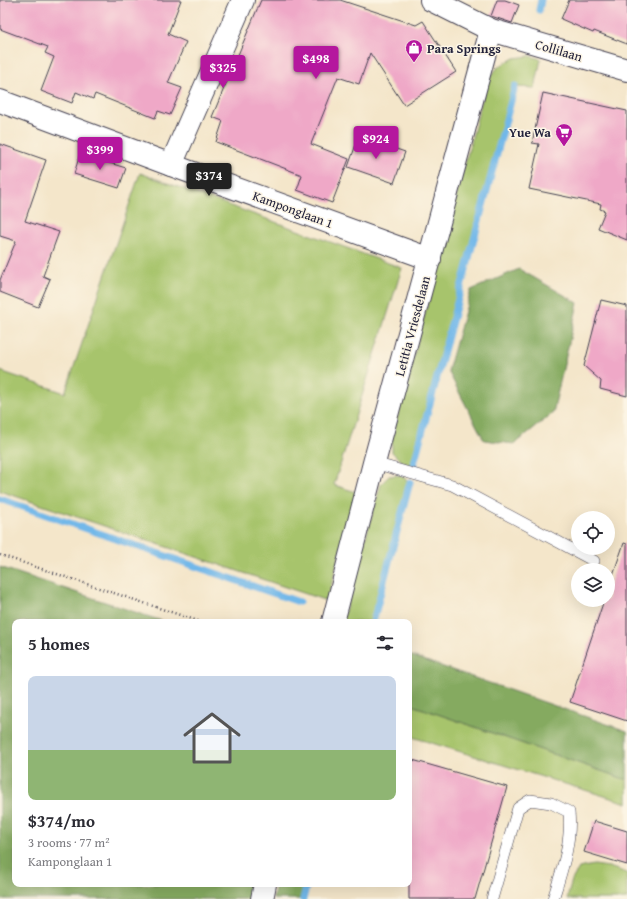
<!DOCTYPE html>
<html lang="en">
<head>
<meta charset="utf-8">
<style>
	:root { --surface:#fff; --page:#f7f7f7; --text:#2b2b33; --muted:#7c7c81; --line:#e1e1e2; --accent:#b5179e }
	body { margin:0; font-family:"Gentium Book Plus",serif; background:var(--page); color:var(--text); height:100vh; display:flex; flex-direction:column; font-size:15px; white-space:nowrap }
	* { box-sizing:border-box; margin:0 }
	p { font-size:13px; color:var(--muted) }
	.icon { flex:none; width:22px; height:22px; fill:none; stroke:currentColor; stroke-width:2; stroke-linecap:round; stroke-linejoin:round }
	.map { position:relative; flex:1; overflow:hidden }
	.side { position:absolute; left:12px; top:619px; width:400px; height:268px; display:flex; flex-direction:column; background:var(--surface); border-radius:8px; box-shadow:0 4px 16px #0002 }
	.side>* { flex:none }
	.tools { position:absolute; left:571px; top:511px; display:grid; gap:8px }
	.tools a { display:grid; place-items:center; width:44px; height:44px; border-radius:50%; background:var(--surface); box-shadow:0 4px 16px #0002; font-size:20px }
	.price { position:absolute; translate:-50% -34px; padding:0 9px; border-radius:4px; background:var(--accent); color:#fff; font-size:13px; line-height:26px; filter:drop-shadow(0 1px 2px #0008) }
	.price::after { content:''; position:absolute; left:50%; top:24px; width:12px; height:9px; margin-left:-6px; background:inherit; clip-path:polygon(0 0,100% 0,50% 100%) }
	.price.current { background:#222; color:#fff }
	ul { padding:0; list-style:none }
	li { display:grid; align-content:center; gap:8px; height:212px; padding:0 16px }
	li+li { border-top:1px solid var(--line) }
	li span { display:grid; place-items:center; height:124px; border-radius:8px; color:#555 }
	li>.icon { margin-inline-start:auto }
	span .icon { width:72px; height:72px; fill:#fffc; stroke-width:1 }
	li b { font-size:17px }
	h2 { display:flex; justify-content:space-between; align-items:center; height:48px; padding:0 16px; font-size:17px }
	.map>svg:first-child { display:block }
	.green { fill:#a7c46c; stroke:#647354 }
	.forest { fill:#85aa60; stroke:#54664e }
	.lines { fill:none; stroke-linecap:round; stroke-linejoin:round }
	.stream { stroke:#72b8e9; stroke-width:7 }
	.building { fill:#efa8c7 }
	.lane-casing { stroke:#423f50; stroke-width:12 }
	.street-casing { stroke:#423f50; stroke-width:24 }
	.path { stroke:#423f50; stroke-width:2.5; stroke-dasharray:1 3; stroke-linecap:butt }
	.lane { stroke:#fff; stroke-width:11 }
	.street { stroke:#fff; stroke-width:22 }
	.labels { text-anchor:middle; stroke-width:3; stroke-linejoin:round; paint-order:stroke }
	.poi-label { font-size:13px; font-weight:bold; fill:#22223b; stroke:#fcf5e5; text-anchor:start }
	.street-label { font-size:13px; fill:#22223b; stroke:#fcf5e5 }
</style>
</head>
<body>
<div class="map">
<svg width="627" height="899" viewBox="0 0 627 899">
	<rect width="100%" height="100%" fill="#fcf5e5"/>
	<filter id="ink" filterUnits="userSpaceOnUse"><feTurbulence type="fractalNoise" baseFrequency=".025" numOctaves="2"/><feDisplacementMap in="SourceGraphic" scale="8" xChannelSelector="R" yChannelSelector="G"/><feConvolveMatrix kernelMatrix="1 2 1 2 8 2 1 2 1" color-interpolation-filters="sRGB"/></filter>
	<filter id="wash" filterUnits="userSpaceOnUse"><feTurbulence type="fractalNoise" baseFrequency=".012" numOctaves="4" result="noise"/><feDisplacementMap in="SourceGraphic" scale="16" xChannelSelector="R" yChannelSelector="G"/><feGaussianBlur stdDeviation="0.9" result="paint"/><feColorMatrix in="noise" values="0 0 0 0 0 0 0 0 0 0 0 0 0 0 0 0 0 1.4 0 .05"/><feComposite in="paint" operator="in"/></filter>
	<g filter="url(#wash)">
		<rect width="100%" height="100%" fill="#f4e6ca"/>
		<!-- green -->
		<g class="green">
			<polygon points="530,56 541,59 535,88 515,87 413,467 401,461 392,452 392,438 487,81 498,67 514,58"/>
			<polygon points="140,173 402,268 334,485 356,492 327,601 0,491 0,371 65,393"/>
			<polygon points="400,475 410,482 373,622 342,622 381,484 389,476"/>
			<polygon points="409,704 627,780 627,803 409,736"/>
			<polygon points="594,865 609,867 627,873 627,899 567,899 572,880 579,868"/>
		</g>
		<!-- forest -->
		<g class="forest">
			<polygon points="519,269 578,303 553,413 514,444 484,440 448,371 471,290"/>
			<polygon points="0,567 165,622 15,622 15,884 256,884 252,899 0,899"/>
			<polygon points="409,655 627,731 627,780 409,704"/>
			<polygon points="276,884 305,884 301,899 273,899"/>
		</g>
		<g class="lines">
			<!-- stream -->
			<g class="stream">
				<polyline points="539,10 541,0"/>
				<polyline points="413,467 515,86"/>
				<polyline points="0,499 299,602"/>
				<polyline points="373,622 410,482"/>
				<polyline points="303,899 307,884"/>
			</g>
		</g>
		<g id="blocks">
			<!-- building -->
			<g class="building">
				<polygon points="0,0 181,0 168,34 186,42 168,83 182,88 170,115 158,111 155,118 95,94 93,99 76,92 72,103 41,91 54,57 45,53 48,47 0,29"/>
				<polygon points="261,0 340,0 416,25 423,21 456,72 404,105 370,53 359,84 338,77 311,144 349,159 332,203 297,190 302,175 216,142 223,121 212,117"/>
				<polygon points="497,0 505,0 519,5 512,23 491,16"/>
				<polygon points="569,0 627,0 627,44 594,31 593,33 561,19"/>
				<polygon points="543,93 627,111 627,240 598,228 605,211 600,209 601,204 529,189 539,144 532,143"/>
				<polygon points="359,136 405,152 394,183 348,167"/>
				<polygon points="0,144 46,160 25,221 59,232 43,276 50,279 38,307 0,292 0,280 16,241 0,236"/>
				<polygon points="80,154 126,168 119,188 74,174"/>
				<polygon points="601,300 627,306 627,396 600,389 601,381 584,366"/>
				<polygon points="624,543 627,544 627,721 570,702 604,600 608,600 608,589"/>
				<polygon points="409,759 507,787 475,899 409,899"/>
				<polygon points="594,821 627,831 627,865 584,852"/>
			</g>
		</g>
	</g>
	<g filter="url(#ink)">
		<use href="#blocks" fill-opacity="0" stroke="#423f50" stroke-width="1"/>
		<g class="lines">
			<!-- lane casing -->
			<g class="lane-casing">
				<g id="lane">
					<polyline points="374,463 452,485 594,561"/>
					<path d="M492,899L518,808L530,800L551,803L569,812C572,842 562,870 553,899"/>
				</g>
			</g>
			<!-- street casing -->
			<g class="street-casing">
				<g id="street">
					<polyline points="431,0 491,30 627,70"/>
					<polyline points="0,101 171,165 430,259"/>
					<polyline points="171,165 243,0"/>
					<polyline points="333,622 374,463 491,30"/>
					<polyline points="262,899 265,884"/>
				</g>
			</g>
			<!-- path -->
			<polyline class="path" points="0,555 201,622"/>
			<!-- lane -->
			<use href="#lane" class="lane"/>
			<!-- street -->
			<use href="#street" class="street"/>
		</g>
	</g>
	<!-- icons -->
	<defs>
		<g id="shop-pin" transform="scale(0.9)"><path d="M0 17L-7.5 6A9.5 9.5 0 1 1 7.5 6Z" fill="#b5179e" stroke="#fcf5e5"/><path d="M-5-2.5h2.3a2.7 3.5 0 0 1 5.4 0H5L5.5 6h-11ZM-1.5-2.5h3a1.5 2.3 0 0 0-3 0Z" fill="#fff"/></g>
		<g id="supermarket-pin" transform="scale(0.9)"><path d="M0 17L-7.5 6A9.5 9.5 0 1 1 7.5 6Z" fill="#b5179e" stroke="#fcf5e5"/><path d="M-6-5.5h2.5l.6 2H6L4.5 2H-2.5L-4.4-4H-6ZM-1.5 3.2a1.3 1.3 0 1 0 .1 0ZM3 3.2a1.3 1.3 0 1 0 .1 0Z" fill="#fff"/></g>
	</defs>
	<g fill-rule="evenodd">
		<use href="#shop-pin" x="414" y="48"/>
		<use href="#supermarket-pin" x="564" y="132"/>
	</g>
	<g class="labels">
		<!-- poi labels -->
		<g class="poi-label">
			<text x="427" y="53">Para Springs</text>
			<text x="551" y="137" text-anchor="end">Yue Wa</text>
		</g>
		<!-- street labels -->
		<g class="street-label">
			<text transform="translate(559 50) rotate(16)" y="5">Collilaan</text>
			<text transform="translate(293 209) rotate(20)" y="5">Kamponglaan 1</text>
			<text transform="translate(412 326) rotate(-75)" y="5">Letitia Vriesdelaan</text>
		</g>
	</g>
</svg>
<div class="tools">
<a><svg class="icon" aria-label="locate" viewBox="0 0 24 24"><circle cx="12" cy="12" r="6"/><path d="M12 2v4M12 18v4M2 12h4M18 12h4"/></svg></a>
<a><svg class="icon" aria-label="layers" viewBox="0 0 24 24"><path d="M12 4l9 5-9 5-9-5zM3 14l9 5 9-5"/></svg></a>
</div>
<b class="price" style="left:316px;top:80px">$498</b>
<b class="price" style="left:223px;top:89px">$325</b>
<b class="price" style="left:376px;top:160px">$924</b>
<b class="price" style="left:100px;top:171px">$399</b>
<b class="price current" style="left:209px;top:197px">$374</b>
<section class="side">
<h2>5 homes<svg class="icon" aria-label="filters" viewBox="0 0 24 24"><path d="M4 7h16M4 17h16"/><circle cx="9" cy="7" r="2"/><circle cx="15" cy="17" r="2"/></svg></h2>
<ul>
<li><span style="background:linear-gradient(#c9d6e8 60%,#8fb573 0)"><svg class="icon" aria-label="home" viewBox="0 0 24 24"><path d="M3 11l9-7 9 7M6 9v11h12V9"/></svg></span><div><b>$374/mo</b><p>3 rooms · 77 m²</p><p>Kamponglaan 1</p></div></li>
</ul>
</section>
</div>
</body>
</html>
